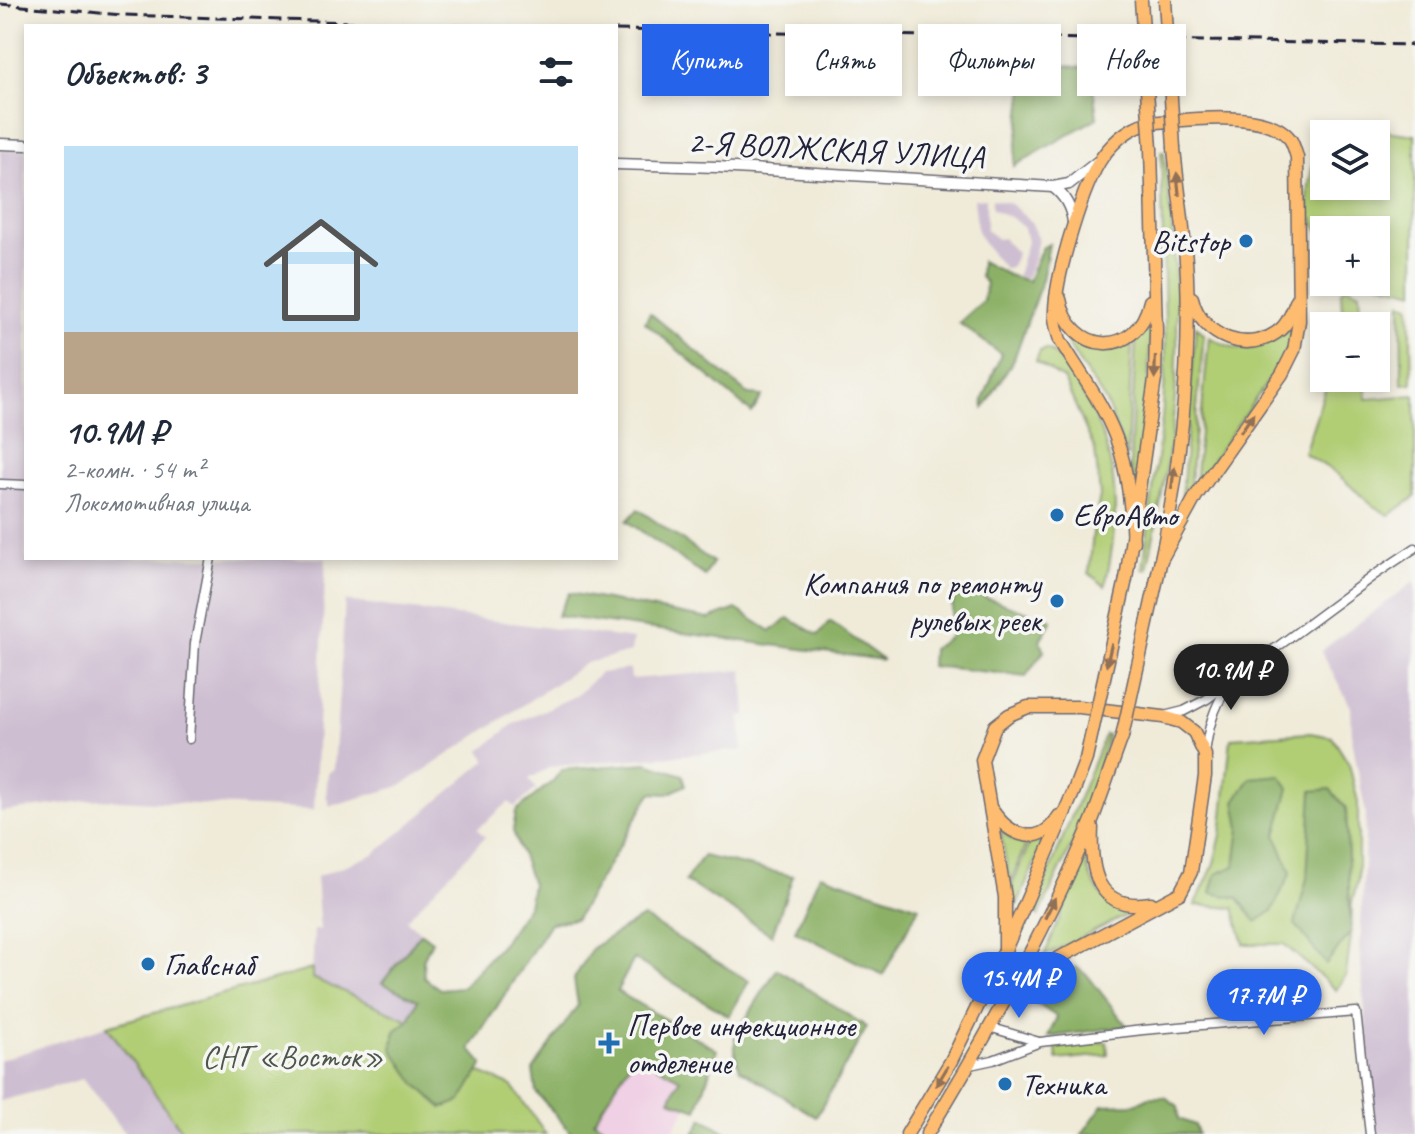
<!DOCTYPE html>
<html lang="ru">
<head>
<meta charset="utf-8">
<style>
	:root { --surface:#fff; --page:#f6f6f7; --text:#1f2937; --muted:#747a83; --line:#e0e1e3; --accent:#2563eb }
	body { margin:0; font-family:Caveat,sans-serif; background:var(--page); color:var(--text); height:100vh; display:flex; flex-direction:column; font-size:30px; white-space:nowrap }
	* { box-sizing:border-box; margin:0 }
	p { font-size:26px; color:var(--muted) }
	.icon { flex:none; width:44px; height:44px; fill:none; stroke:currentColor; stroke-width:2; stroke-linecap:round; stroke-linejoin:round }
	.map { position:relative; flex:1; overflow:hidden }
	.sheet { position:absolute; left:24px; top:24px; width:594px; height:536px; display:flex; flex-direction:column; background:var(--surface); border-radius:0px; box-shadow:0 4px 12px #0003 }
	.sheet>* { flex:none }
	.guide { position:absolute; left:642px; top:24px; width:652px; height:72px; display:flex; gap:16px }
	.fabs { position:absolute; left:1310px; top:120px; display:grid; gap:16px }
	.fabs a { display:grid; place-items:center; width:80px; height:80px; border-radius:0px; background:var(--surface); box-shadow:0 4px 12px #0003; font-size:40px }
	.price { position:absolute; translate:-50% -68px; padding:0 18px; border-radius:28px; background:var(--accent); color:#fff; font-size:26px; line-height:52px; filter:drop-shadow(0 2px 4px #0008) }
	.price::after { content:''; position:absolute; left:50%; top:48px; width:24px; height:18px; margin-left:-12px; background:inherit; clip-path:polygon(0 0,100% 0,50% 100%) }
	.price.active { background:#222; color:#fff }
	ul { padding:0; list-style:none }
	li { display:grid; align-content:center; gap:16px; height:424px; padding:0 40px }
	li+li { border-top:2px solid var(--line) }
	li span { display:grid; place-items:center; height:248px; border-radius:0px; color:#555 }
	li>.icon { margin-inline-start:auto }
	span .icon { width:144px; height:144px; fill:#fffc; stroke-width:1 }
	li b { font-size:34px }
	h2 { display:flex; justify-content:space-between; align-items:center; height:96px; padding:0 40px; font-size:34px }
	.pill { padding:0 28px; border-radius:0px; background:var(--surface); box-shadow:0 4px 12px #0003; font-size:28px; line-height:72px }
	.pill.active { background:var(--accent); color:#fff }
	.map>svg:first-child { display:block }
	.built { fill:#f0d0e4 }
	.industrial { fill:#cebed1 }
	.green { fill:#b1ce74; stroke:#6a7858; stroke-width:2 }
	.forest { fill:#8cb166; stroke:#576a50; stroke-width:2 }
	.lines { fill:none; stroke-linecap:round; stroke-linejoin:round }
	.minor-casing { stroke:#6a6872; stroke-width:11 }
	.tertiary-casing { stroke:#6a6872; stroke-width:13 }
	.primary-casing { stroke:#6a6872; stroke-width:15 }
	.minor { stroke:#fff; stroke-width:8 }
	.tertiary { stroke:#fff; stroke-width:10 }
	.primary { stroke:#febc70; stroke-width:12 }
	.rail { stroke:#22223b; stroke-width:3; stroke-dasharray:12 6; stroke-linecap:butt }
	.primary-bridge-casing { stroke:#6a6872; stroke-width:15; stroke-linecap:butt }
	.primary-bridge { stroke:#febc70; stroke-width:12 }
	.oneway { fill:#906f56 }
	.poi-dot { fill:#1f6fb2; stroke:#f6f6f2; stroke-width:3 }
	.labels { text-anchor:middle; stroke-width:7; stroke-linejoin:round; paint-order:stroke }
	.street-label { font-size:32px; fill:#22223b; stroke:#f6f6f2 }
	.poi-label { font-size:32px; fill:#22223b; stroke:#f6f6f2; text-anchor:start }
	.park-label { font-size:32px; fill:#4d564c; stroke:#f6f6f2 }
</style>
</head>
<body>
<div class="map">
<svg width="1415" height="1134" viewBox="0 0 1415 1134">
	<rect width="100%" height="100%" fill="#f6f6f2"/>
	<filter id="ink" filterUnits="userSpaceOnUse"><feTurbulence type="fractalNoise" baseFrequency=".0125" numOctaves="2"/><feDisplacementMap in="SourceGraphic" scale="16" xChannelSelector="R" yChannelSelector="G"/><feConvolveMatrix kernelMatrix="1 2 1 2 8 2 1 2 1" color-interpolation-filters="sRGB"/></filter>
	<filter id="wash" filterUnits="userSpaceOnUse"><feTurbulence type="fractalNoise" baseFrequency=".006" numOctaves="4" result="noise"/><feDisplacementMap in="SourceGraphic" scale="32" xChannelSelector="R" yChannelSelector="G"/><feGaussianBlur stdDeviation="1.8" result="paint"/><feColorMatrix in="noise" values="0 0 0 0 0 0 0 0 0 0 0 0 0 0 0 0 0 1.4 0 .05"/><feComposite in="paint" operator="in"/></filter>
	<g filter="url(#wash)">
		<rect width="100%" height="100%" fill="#f0ebd9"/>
		<!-- built -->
		<polygon class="built" points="591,1008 704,1077 671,1134 576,1134"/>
		<!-- industrial -->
		<g class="industrial">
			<polygon points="0,150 26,150 26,558 326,558 314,810 99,799 0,812"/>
			<polygon points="986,198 986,230 998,239 1003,238 1017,253 1010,268 1005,269 983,243 977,231 974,199"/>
			<polygon points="992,199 1010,203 1032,223 1038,239 1033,263 1026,278 1017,276 1027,242 1024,228 1012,218 992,209"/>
			<polygon points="1415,581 1415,1134 1375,1134 1360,951 1366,815 1352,738 1351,707 1321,651"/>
			<polygon points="345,601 633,639 631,652 586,663 401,786 330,806 326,795 328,773 334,769"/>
			<polygon points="630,669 631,679 743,670 746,715 740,716 742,750 577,764 550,767 529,779 536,789 515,807 509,802 477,829 485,837 406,920 421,933 383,983 418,1000 409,1020 312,978 314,930 320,930 316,877 374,854 487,760 480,751 512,725 577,695 600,673"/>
			<polygon points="107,1026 184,1134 126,1134 83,1079 0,1101 0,1060"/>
		</g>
		<!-- green -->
		<g class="green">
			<path d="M1362,128L1415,135V292L1376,282V230H1324V240C1319,231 1311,221 1309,211C1306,192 1312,155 1324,142V186H1376V134H1331L1336,129Z"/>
			<path d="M1161,152H1164C1174,241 1183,330 1173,419C1168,470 1157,520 1147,569H1143L1162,419L1166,366Z"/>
			<polygon points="1346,286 1360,292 1362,326 1343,326 1341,292"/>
			<polygon points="1401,302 1410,305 1412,383 1402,384"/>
			<path d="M1066,326C1085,347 1105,355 1132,342L1127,457L1106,402L1077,359L1068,344L1063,327Z"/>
			<polygon points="1196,326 1204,334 1189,492 1181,507"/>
			<polygon points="1151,328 1146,418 1137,491 1130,465 1136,339"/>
			<path d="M1292,328L1289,346L1280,364L1195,485L1209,337C1244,357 1261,350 1292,328Z"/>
			<path d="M1046,349C1058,353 1066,369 1074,380C1119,449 1123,507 1105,586L1089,573L1093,533L1100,495L1095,450L1064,380L1036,361L1040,351Z"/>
			<polygon points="1329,378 1365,378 1367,399 1415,395 1415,497 1389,515 1372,505 1336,473 1304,453"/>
			<polygon points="1310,733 1332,737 1349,764 1358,802 1358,880 1352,902 1351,936 1346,975 1336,990 1284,944 1244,944 1234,908 1195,905 1213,867 1221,835 1231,738"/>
			<polygon points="1105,734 1108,735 1086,814 1039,916 1035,913 1034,909"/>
			<polygon points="1000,830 1011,839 1026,844 1010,883"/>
			<polygon points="1044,841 1016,908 1012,885 1029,844"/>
			<path d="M1085,858C1091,886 1102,902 1129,914L1044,956Z"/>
			<polygon points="312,969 312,978 409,1020 456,1063 512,1086 546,1134 184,1134 107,1026"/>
			<polygon points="1107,1042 1108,1055 1057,1060 1056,1047"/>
		</g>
		<!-- forest -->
		<g class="forest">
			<polygon points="963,53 1091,69 1097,118 1014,166 1024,88 960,83"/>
			<polygon points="1049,244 1042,280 1014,359 984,408 983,400 1001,354 959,323 983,301 986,283 980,277 981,261 1008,275 1028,281 1042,248"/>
			<polygon points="650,313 749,395 762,396 752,413 645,322"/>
			<polygon points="638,509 713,562 705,576 627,521"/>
			<polygon points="954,587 1052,620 1040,640 1044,651 1026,676 931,666 932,649 950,637"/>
			<polygon points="569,593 709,619 736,609 771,631 788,618 818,635 830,621 883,660 557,616"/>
			<polygon points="647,763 683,775 686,785 668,794 651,793 576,919 550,923 470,1049 483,1064 461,1101 442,1108 416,1084 392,1049 395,1031 409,1020 418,1000 382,983 421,933 432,941 423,960 424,978 440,989 462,987 502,944 528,906 532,884 513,831 516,811 553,781 562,770"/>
			<polygon points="1280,775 1289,788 1276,835 1291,872 1272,911 1256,922 1238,898 1211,893 1216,874 1235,866 1240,828 1235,801 1251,778"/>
			<polygon points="1330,789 1346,808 1351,933 1326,964 1295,924 1307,878 1312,791"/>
			<polygon points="703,856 793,876 772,935 685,881"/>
			<polygon points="820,874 919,907 883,975 795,931"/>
			<polygon points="643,917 749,981 729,1016 634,959 617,991 717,1050 697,1110 670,1100 680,1079 635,1054 594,1121 616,1134 572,1134 536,1092 533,1070 578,1005 574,979 592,948"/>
			<path d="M1076,967L1088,976L1127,1026L1048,1037L1057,1017L1036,1003C1044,982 1056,976 1076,967Z"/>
			<polygon points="777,969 867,1027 816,1117 740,1069 735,1053 735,1036"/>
			<polygon points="1149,1097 1165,1097 1178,1106 1179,1119 1195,1125 1198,1134 1082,1134 1103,1105 1135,1104"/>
			<polygon points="703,1118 729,1134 694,1134"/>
		</g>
	</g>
	<g filter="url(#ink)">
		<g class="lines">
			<!-- minor casing -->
			<g class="minor-casing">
				<g id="minor">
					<polyline points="0,484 26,485"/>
					<polyline points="1164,716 1184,711 1207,699 1373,576 1415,548"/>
					<polyline points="189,739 195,643 211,558"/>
					<path d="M1205,754C1208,729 1213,709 1227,688"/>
					<polyline points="989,1027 1039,1042"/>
					<polyline points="970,1065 993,1060 1040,1042 1143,1030 1356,1012 1370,1134"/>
				</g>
			</g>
			<!-- tertiary casing -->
			<g class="tertiary-casing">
				<g id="tertiary">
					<polyline points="0,144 26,145"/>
					<polyline points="616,164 717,167 1053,187 1069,184 1097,162"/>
					<path d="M1053,187C1065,196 1071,207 1073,222"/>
				</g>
			</g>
			<!-- primary casing -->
			<g class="primary-casing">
				<g id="primary">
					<path d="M1192,298C1201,338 1250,356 1281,329C1289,322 1292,312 1296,302"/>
					<path d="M1060,299C1070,355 1137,360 1150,301"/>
					<path d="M1133,542C1131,507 1128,470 1116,438C1103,403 1079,372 1060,340C1057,331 1054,320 1055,310C1056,275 1083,184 1103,156C1115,140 1128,128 1147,123C1182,121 1266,107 1290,139C1293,143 1295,151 1297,157L1299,321L1294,350L1282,374L1196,496L1161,560"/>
					<polyline points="1126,579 1155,379 1156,331 1151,149"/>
					<path d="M1156,583C1178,486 1191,376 1187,277C1185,234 1178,191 1174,148"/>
					<path d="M992,810C1010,837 1040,848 1059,816"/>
					<path d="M1092,827C1090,870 1096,912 1151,903"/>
					<polyline points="1005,950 1005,897 982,760 995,726 1009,715 1028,707 1079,707 1163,717 1181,722 1194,732 1205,755 1205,776 1191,872 1180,893 1014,982"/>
					<polyline points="907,1134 951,1061 1005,950 1073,793 1086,759 1092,732"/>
					<path d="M927,1134C989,1033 1048,927 1093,818C1103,791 1112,764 1122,737"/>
				</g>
			</g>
			<!-- minor -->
			<use href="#minor" class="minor"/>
			<!-- tertiary -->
			<use href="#tertiary" class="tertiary"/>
			<!-- primary -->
			<use href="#primary" class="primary"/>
			<!-- rail -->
			<g class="rail">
				<polyline points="0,4 122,15 477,26"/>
				<polyline points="616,30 1415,45"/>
			</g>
			<!-- primary-bridge casing -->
			<g class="primary-bridge-casing">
				<g id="primary-bridge">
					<polyline points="1141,0 1151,149"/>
					<polyline points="1165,0 1174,148"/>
					<polyline points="1092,732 1126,579"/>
					<polyline points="1122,737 1156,583"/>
				</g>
			</g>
			<!-- primary-bridge -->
			<use href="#primary-bridge" class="primary-bridge"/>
		</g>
		<!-- one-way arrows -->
		<defs><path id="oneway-solid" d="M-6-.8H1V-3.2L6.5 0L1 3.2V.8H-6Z" transform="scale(2)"/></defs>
		<g class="oneway">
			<use href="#oneway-solid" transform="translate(1178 184) rotate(-96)"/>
			<use href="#oneway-solid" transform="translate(1155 367) rotate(92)"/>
			<use href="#oneway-solid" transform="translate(1247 423) rotate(-55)"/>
			<use href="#oneway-solid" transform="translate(1173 478) rotate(-82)"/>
			<use href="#oneway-solid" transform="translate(1109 655) rotate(103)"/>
			<use href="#oneway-solid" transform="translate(1050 908) rotate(-64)"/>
			<use href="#oneway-solid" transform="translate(942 1076) rotate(121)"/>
		</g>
	</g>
	<!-- markers -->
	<g class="poi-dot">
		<circle cx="1246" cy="241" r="8"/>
		<circle cx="1057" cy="515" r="8"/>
		<circle cx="1057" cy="601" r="8"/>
		<circle cx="148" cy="964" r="8"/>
		<path d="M605 1031h8v8h8v8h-8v8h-8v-8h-8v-8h8z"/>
		<circle cx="1005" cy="1084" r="8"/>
	</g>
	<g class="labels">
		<!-- street labels -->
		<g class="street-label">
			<text transform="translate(836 149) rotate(3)" y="11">2-Я ВОЛЖСКАЯ УЛИЦА</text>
		</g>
		<!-- poi labels -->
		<g class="poi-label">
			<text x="1230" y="252" text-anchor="end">Bitstop</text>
			<text x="1073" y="526">ЕвроАвто</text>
			<text x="1041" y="594" text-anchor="end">Компания по ремонту<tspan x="1041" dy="37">рулевых реек</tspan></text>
			<text x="164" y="975">Главснаб</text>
			<text x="627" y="1036">Первое инфекционное<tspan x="627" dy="37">отделение</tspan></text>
			<text x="1021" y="1095">Техника</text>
		</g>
		<!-- park labels -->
		<g class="park-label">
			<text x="293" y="1067">СНТ «Восток»</text>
		</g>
	</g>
</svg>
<div class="fabs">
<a><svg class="icon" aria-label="layers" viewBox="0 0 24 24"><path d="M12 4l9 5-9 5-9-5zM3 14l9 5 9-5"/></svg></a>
<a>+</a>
<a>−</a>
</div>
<b class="price active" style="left:1231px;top:712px">10.9M ₽</b>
<b class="price" style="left:1019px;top:1020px">15.4M ₽</b>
<b class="price" style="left:1264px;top:1037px">17.7M ₽</b>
<div class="guide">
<a class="pill active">Купить</a>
<a class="pill">Снять</a>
<a class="pill">Фильтры</a>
<a class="pill">Новое</a>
</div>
<section class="sheet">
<h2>Объектов: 3<svg class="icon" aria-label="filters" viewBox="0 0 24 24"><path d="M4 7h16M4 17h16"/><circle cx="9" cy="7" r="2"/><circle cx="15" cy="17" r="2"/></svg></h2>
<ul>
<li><span style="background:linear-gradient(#bfe0f5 75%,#b9a48a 0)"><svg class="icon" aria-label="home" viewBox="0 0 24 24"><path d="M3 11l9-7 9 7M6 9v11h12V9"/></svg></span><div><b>10.9M ₽</b><p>2-комн. · 54 m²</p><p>Локомотивная улица</p></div></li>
</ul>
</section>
</div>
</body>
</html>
